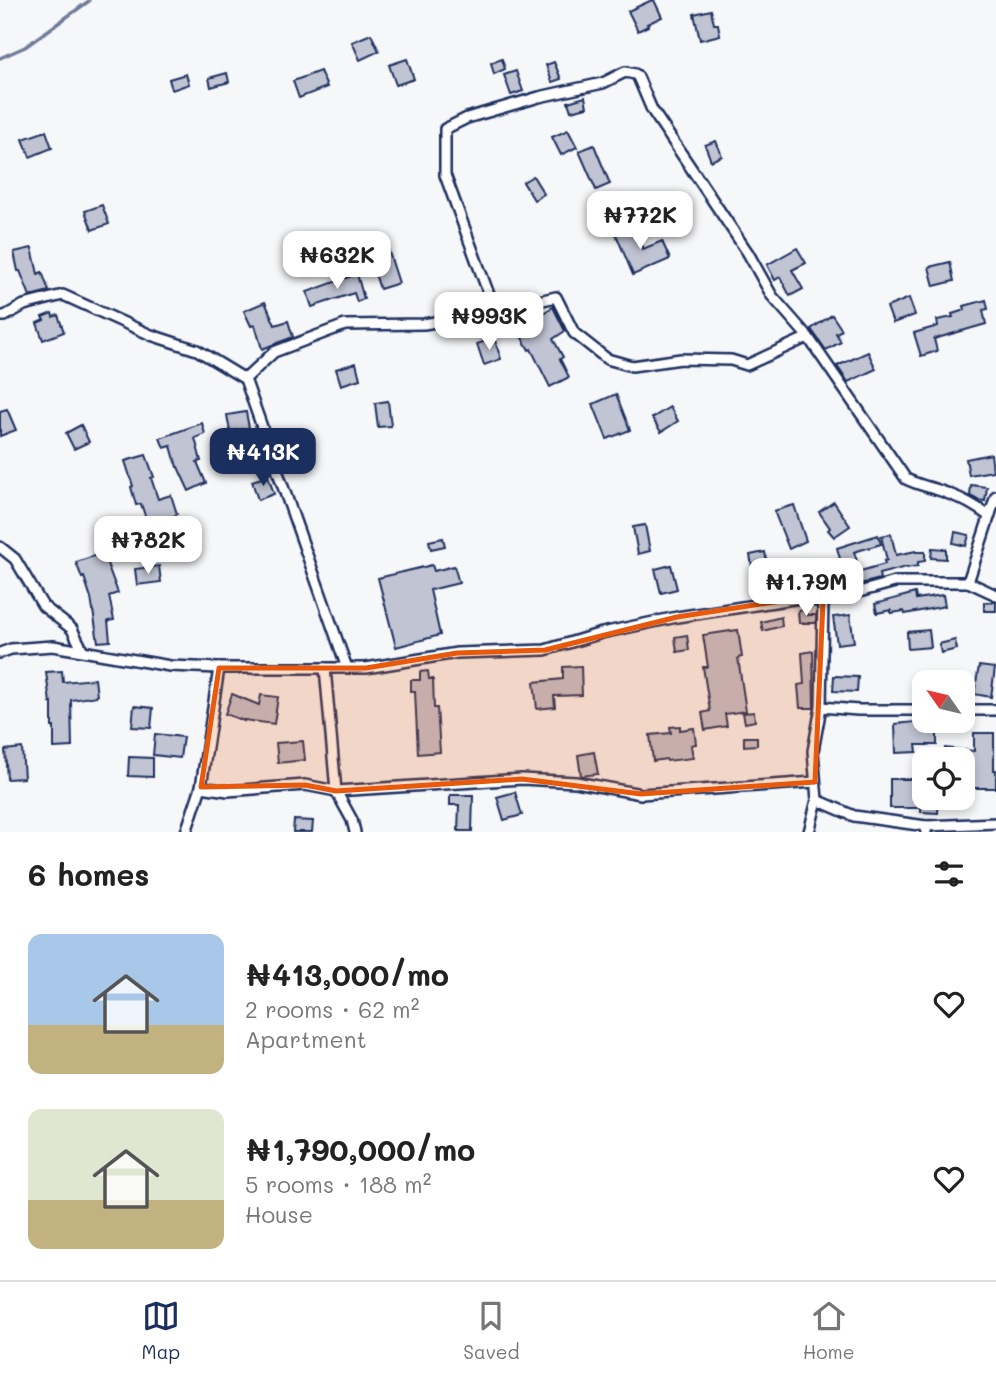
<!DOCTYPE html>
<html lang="en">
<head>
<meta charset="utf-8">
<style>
	:root { --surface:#fff; --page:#f6f6f6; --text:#222; --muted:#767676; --line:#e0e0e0; --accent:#1b2f5e }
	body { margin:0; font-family:Mali,sans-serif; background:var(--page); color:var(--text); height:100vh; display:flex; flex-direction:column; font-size:26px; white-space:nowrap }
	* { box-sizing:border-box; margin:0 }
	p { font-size:23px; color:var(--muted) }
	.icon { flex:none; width:38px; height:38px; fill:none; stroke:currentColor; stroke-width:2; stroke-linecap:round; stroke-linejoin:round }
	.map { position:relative; height:832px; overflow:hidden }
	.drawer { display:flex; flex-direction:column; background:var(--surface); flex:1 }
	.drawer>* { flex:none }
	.needle { width:46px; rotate:304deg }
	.tools { position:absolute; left:912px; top:670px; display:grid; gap:14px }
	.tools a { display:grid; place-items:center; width:63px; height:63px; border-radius:14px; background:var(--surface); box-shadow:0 4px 10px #0003; font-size:35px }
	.price { position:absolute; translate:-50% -60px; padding:0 16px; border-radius:14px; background:#fff; color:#222; font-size:23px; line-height:46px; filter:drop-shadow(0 2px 4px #0008) }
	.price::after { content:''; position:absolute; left:50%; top:42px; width:21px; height:16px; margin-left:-10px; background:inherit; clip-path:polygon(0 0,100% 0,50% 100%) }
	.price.current { background:var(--accent); color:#fff }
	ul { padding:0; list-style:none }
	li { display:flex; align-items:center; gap:21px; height:175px; padding:0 28px }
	li span { display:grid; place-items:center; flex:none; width:196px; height:140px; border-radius:14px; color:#555 }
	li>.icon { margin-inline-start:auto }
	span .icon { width:84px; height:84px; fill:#fffc; stroke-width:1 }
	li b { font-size:30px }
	h2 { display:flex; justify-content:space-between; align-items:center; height:84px; padding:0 28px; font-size:30px }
	.tabs { display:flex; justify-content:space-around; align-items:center; height:98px; border-top:2px solid var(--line); background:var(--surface); font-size:19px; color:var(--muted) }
	.tabs a { display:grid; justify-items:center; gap:4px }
	.tabs .current { color:var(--accent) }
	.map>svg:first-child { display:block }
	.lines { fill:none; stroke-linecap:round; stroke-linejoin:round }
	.stream { stroke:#707c99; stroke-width:3.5 }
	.building { fill:#c0c4d3; stroke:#1b2f5e; stroke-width:2 }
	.street-casing { stroke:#1b2f5e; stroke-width:14 }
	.street { stroke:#fff; stroke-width:9 }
	.marked { fill:#e8590c; fill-opacity:0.2; stroke:#e8590c; stroke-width:5; stroke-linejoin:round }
</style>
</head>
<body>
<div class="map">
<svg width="996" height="832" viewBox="0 0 996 832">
	<rect width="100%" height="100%" fill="#f6f7f9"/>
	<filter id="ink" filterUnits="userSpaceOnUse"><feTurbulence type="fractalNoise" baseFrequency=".0143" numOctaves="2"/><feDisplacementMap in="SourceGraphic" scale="14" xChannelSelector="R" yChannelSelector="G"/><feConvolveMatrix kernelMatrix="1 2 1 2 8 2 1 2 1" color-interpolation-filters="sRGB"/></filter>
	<g filter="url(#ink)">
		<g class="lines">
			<!-- stream -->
			<polyline class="stream" points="0,58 25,47 89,1"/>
		</g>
		<!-- building -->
		<g class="building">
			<polygon points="652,0 654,0 662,17 647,24 648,26 638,31 628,11"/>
			<polygon points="711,10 714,24 718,24 720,35 700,40 694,14"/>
			<polygon points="371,34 379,51 360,60 352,42"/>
			<polygon points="407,59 414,79 396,85 389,65"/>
			<polygon points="502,59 505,69 494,74 491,63"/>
			<polygon points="554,62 561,79 552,82 546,65"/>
			<polygon points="320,71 327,87 299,98 293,81"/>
			<polygon points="516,71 523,91 511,95 504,75"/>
			<polygon points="227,73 229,82 211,87 209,78"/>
			<polygon points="186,74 189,84 172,90 169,79"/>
			<polygon points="585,97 587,107 571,111 568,102"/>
			<polygon points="568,130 577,147 561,155 552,137"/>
			<polygon points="46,131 52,148 30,157 23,139"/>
			<polygon points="716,141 722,156 711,161 705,145"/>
			<polygon points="594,145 610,184 596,190 579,151"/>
			<polygon points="533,176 544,194 534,200 523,182"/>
			<polygon points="102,205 109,224 92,230 85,211"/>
			<polygon points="669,206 679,227 662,235 652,215"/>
			<polygon points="634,225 643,249 662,241 670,259 633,275 615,232"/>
			<polygon points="387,246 399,283 380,289 372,265 350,271 346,258"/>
			<polygon points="32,248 38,274 42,272 49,291 30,296 20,271 18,271 14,252"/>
			<polygon points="797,248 806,263 792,270 803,289 790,296 780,277 775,280 767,265"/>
			<polygon points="950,262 954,281 934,286 929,267"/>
			<polygon points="357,274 364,299 357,302 354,293 312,307 307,292"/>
			<polygon points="909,298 915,315 893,323 887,307"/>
			<polygon points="986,300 988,309 983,310 986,324 934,339 937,351 921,356 914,333 938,326 937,320 953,317 952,314 965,310 964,306"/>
			<polygon points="265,302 275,325 288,321 293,337 262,349 255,325 251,326 244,311"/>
			<polygon points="553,307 565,331 553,339 563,357 560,359 569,377 550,387 531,349 529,350 517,329"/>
			<polygon points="52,313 53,317 58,315 64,332 43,340 37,323 44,320 42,317"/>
			<polygon points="832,315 842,330 836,333 841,342 826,350 811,329"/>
			<polygon points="494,338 501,359 484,365 477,344"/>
			<polygon points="868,352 876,369 848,382 837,366"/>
			<polygon points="356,363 360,379 341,385 336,369"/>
			<polygon points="616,394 630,430 607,439 593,404"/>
			<polygon points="388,401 391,426 378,427 375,403"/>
			<polygon points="670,407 678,421 661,432 652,418"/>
			<polygon points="7,409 16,430 0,436 0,411"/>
			<polygon points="246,412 249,428 230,431 227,415"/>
			<polygon points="202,423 205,434 195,438 201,461 197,462 206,483 189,491 178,467 177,467 171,446 164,448 160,438"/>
			<polygon points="81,425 89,442 74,449 66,433"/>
			<polygon points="991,454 993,471 969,475 966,459"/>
			<polygon points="146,455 154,477 151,478 158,499 171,495 177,514 174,516 181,537 188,535 192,552 165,560 159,540 154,542 141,504 136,505 131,487 133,486 125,461"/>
			<polygon points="268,476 274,494 258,500 252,481"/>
			<polygon points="971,485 987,487 985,501 978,500 970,496"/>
			<polygon points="834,502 850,526 834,537 828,530 830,528 819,512"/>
			<polygon points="794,505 806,541 789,549 774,511"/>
			<polygon points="645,525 650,551 638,554 633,527"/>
			<polygon points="955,532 969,535 966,546 953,543"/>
			<polygon points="891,534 896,555 916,551 916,552 925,552 925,561 918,562 918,566 907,568 906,567 879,574 880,579 860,584 857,572 885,564 884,561 887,560 881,536"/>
			<polygon points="878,535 881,544 854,552 857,561 842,566 837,548"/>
			<polygon points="443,538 445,546 431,549 429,541"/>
			<polygon points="932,548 946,549 946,559 931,558"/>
			<polygon points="765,552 768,568 753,571 750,555"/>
			<polygon points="103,553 118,593 109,596 114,620 108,621 110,641 98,642 91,598 84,577 82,578 76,562"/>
			<polygon points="432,565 434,571 454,566 459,583 430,590 440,635 396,647 378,578"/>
			<polygon points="671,565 677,589 661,593 655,569"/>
			<polygon points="159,566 161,582 137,585 135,569"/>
			<polygon points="830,571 835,585 821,589 820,588 804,592 804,590 765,596 762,580 791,575 793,585 817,578 816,576"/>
			<polygon points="915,593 916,599 943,595 945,606 905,614 904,611 891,613 891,610 877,613 875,604"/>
			<rect x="984" y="602" width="12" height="9"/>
			<polygon points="806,610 807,615 816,615 816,623 799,623 798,611"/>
			<polygon points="850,615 854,642 837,644 833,617"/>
			<polygon points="781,617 782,626 763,631 761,622"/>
			<polygon points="738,630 742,657 738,658 746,711 725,714 727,726 705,730 702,713 710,711 703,667 708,667 703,635"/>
			<polygon points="929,630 931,647 908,649 907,632"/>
			<polygon points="687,635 689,650 677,652 675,637"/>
			<polygon points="955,640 957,649 941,653 939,644"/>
			<polygon points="813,651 814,708 800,708 798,685 804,684 802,653"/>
			<polygon points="581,666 582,695 554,696 555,707 537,709 534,682 563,679 563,667"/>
			<polygon points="979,666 995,668 991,697 974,694"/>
			<polygon points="62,671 63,682 95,679 97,696 71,700 72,747 54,748 54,727 52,727 52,702 50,703 46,672"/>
			<polygon points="428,671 429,679 433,679 434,708 437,708 440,752 418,754 415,691 411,691 411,680 420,680 420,672"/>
			<polygon points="834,676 858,677 857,692 833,691"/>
			<polygon points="232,694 259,705 261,695 278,697 274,724 244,720 244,721 225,714"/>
			<polygon points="134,706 153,708 151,728 132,727"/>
			<polygon points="754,712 755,721 745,723 743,713"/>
			<polygon points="915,722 915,724 937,724 937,745 916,745 917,752 896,753 895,724"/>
			<polygon points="680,726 680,730 694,728 696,744 691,745 693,758 667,761 666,759 653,761 650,735 671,733 670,727"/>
			<polygon points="974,733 994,733 994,770 996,770 996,788 972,788 972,768 962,767 962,760 944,760 945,748 974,751"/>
			<polygon points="155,734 183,737 180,758 153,755"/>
			<polygon points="744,737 757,737 757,745 744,746"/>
			<polygon points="303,741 305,760 278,763 276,743"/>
			<polygon points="22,748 24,778 7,779 5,750"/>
			<polygon points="594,752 598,774 581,776 578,755"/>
			<polygon points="129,757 153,758 153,777 128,776"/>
			<polygon points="890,779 924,779 924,798 939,798 938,813 921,812 921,808 890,808"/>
			<polygon points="515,792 522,815 504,820 497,797"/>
			<polygon points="450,795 473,795 472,831 458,831 459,805 450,805"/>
			<polygon points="294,820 313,821 312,832 293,832"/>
		</g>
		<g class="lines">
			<!-- street casing -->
			<g class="street-casing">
				<g id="street">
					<polyline points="495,311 556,297 574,333 607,359 632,366 681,359 731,360 747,365 808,337"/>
					<polyline points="0,316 5,316 24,305 63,295 151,335 197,350 245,379 347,668"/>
					<path d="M245,379L274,352L345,325L424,324L495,311L445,175V129L467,118L539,97L603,83L625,72L635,74L638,77L652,110L748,253L772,296L808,337L906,479C920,486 935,488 949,494C963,499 977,507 989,516"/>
					<polyline points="0,547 15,559 43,606 72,629 83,651"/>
					<polyline points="968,582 996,496"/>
					<polyline points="0,653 11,649 53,646 170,666 219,668 366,668 457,653 545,650 602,633 677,617 800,598 823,602 895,582 968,582 996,595"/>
					<polyline points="325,668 336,791 352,820 355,832"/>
					<polyline points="821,707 858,710 924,710"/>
					<polyline points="962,710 996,710"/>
					<polyline points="201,787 228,791 305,785 336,791 522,779 576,782 641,794 815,782"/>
					<polyline points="817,800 854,816 926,826 926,832"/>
					<polyline points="926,826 996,823"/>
					<polyline points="186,832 201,787 219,668"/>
					<polyline points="809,832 817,800 813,751 821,707 823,602"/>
				</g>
			</g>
			<!-- street -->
			<use href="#street" class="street"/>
		</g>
	</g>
	<!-- marked area -->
	<path class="marked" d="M800,598L823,602L815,782L641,794L522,779L336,791L305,785L201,787L219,668H366L457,653L545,650L677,617Z"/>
</svg>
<div class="tools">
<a><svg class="needle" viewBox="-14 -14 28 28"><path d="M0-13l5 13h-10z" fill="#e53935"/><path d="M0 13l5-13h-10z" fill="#767676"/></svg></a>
<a><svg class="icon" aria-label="locate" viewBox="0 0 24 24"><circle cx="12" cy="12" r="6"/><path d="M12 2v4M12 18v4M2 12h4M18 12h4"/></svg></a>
</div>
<b class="price" style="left:640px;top:251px">₦772K</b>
<b class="price" style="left:337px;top:291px">₦632K</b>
<b class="price" style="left:489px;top:352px">₦993K</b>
<b class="price current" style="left:263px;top:488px">₦413K</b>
<b class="price" style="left:148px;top:576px">₦782K</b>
<b class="price" style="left:806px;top:618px">₦1.79M</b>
</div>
<section class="drawer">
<h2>6 homes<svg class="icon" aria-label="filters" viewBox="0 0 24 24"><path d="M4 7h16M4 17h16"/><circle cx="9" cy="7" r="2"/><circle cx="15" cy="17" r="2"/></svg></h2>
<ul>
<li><span style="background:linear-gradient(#a9c7e8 65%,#c2b280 0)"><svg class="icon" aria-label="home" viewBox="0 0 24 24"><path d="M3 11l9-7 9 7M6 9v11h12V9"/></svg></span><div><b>₦413,000/mo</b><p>2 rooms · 62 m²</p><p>Apartment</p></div><svg class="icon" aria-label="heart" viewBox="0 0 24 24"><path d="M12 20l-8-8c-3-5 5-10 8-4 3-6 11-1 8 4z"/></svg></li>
<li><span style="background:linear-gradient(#dfe7d0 65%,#c2b280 0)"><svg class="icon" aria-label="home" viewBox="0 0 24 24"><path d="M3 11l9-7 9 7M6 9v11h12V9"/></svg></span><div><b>₦1,790,000/mo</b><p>5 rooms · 188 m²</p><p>House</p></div><svg class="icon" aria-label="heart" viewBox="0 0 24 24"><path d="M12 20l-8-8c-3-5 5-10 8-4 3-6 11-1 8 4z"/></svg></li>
</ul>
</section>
<nav class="tabs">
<a class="current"><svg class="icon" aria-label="map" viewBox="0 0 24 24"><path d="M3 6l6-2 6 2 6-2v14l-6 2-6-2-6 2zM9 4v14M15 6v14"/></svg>Map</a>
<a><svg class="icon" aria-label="saved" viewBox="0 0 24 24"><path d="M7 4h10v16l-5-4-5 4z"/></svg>Saved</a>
<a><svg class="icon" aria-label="home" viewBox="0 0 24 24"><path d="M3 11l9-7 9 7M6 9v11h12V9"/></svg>Home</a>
</nav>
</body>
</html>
